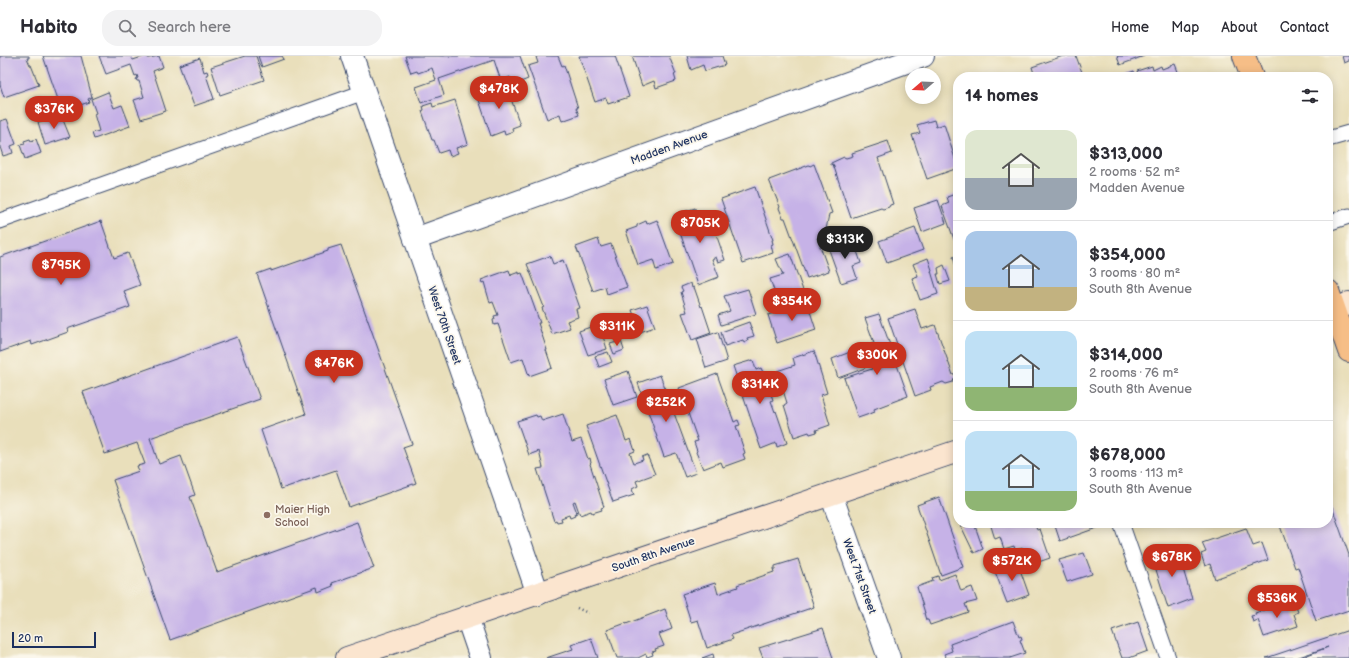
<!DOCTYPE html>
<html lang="en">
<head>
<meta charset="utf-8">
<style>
	:root { --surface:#fff; --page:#f2f2f3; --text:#2b2b33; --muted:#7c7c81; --line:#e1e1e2; --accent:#c8321e }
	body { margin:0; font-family:"Balsamiq Sans",sans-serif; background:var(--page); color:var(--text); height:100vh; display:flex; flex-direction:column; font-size:15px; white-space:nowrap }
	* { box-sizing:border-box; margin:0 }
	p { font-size:13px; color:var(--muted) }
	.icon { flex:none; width:22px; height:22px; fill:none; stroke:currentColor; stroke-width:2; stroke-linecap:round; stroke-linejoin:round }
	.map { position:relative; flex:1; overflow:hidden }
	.sheet { position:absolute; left:953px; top:16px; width:380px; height:456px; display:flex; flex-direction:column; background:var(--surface); border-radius:16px; box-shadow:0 2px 10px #0003 }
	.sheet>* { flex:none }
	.needle { width:26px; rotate:251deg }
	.fabs { position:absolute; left:905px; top:12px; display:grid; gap:8px }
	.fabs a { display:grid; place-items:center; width:36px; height:36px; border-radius:50%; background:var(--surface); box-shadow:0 2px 10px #0003; font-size:20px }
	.scale { position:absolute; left:12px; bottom:10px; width:84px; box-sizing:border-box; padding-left:4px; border:2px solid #1b2f5e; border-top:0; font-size:11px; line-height:14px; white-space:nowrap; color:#1b2f5e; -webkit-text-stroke:3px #fbf7ec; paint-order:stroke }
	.price { position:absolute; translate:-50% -34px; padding:0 9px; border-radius:14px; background:var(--accent); color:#fff; font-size:13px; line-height:26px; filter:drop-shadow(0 1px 2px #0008) }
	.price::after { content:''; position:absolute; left:50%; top:24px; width:12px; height:9px; margin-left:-6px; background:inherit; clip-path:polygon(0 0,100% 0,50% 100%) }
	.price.active { background:#222; color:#fff }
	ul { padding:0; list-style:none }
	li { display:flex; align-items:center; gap:12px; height:100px; padding:0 12px }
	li+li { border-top:1px solid var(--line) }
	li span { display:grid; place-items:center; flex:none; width:112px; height:80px; border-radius:12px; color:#555 }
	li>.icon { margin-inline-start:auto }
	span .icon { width:48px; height:48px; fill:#fffc; stroke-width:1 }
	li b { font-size:17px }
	h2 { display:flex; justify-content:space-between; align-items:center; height:48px; padding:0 12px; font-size:17px }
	header { display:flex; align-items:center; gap:24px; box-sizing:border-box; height:56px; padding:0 20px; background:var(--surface); border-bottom:1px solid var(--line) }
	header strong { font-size:19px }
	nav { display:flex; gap:22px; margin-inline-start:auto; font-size:14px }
	.search { width:280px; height:36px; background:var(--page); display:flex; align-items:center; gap:10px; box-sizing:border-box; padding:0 14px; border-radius:16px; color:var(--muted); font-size:15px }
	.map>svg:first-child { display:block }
	.building { fill:#c6b2e7 }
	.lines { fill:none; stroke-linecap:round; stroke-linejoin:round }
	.lane-casing { stroke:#3a496c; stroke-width:17 }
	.street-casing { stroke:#3a496c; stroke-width:24 }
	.secondary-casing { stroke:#3a496c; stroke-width:24 }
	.primary-casing { stroke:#3a496c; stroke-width:24 }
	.path { stroke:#3a496c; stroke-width:2.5; stroke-dasharray:1 3; stroke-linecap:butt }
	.lane { stroke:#fff; stroke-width:15 }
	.street { stroke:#fff; stroke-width:22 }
	.secondary { stroke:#fbe5cf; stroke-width:22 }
	.primary { stroke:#f6be87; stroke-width:22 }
	.education-dot { fill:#8d6e63; stroke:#fbf7ec; stroke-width:1.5 }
	.labels { text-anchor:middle; stroke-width:3.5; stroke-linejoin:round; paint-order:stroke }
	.street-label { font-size:11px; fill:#1b2f5e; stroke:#fbf7ec }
	.education-label { font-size:11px; fill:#785e54; stroke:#fbf7ec; text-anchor:start }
</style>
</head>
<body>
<header>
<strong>Habito</strong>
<div class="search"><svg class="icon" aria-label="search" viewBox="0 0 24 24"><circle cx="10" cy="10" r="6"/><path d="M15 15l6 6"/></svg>Search here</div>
<nav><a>Home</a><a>Map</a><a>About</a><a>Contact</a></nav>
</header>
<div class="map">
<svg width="1349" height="602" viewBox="0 0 1349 602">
	<rect width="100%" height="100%" fill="#fbf7ec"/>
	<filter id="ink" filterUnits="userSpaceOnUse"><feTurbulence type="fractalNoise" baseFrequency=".025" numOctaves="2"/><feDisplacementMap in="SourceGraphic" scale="8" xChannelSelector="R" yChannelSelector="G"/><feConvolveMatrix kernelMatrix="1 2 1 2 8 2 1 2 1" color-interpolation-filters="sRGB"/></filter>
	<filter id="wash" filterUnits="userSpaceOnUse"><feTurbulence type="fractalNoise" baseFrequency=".012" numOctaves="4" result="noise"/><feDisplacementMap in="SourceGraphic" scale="16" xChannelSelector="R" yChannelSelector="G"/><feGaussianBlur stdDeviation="0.9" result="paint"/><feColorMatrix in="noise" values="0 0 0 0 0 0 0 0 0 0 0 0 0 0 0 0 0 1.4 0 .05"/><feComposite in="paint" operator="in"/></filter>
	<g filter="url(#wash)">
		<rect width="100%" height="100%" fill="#e9dfbb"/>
		<g id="blocks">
			<!-- building -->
			<g class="building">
				<polygon points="0,0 29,0 29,2 27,2 30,9 31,9 39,29 4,41 0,29"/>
				<polygon points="43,0 81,0 92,41 88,43 89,46 62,55"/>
				<polygon points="99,0 131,0 133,4 145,0 147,0 148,2 159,0 163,11 153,15 166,55 141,63 134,44 144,41 139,25 137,25 136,23 138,22 137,19 135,20 131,9 106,18"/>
				<polygon points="245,0 256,0 264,24 220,39 211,11"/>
				<polygon points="258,0 282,0 284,3 262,11"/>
				<polygon points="405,0 520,0 528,23 513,29 510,21 501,25 494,4 439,23 444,39 421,47 416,31 436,24 432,12 418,17 417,15 411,17"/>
				<polygon points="538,0 558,0 562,10 564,9 578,52 576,52 579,59 562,65 560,58 547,63 528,10 538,7 536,1"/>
				<polygon points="579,0 615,0 629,41 608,48 606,42 595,46"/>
				<polygon points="632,0 669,0 676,18 674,18 676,25 656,32 654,25 642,30"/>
				<polygon points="687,0 722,0 725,9 705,15 703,9 691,14"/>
				<polygon points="1063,0 1076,0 1083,19 1077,21 1035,21 1032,11"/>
				<polygon points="1117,0 1144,0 1120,9"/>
				<polygon points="1342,0 1349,0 1349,5 1344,7"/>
				<polygon points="200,2 204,16 207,15 208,18 206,19 214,43 194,50 179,9"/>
				<polygon points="1175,8 1180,21 1124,21 1123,19 1134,15 1135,19 1138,18 1137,15 1152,10 1153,14 1161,10 1162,13"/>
				<polygon points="506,28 520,69 512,72 513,76 505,79 504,75 491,80 477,38"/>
				<polygon points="108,36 114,52 122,49 130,70 94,83 92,77 99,75 94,58 96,57 91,43"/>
				<polygon points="455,44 468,88 456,92 458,97 450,100 448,94 439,97 434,84 432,84 422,55 424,54 423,50 432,47 433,51"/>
				<polygon points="61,59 70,81 45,89 38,66"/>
				<polygon points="7,63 16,88 11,90 13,97 3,100 0,91 0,65"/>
				<polygon points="934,64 936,71 944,68 958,112 927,123 912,79 920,77 917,69"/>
				<polygon points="30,83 31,85 36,83 41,97 25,103 20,89 25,88 24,85"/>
				<polygon points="888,85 892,97 878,102 893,148 890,149 889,151 883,153 881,152 851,162 833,108 831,109 831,107 844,101 846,102 853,100 852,97"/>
				<polygon points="814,108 832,157 829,158 825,179 817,182 829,215 807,222 785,162 783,162 779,152 780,151 769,124 809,109 810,110"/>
				<polygon points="755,131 773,184 772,184 773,188 771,189 773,197 743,207 721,143"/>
				<polygon points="958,137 958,185 955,186 942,150 949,147 947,141"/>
				<polygon points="938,144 946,167 922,176 914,152"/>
				<polygon points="695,152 697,159 708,155 725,204 718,206 716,201 712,203 719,221 698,229 674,159"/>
				<polygon points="657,164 673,208 656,214 653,204 638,209 626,175 637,171 637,169 646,165 647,168"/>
				<polygon points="101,165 114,202 128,197 140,229 124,235 130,251 67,273 68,276 32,289 31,285 0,296 0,201"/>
				<polygon points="915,172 923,194 887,207 879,185"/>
				<polygon points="598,183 601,191 611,188 627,231 607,238 605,231 593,235 576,191"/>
				<polygon points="853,183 861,207 853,210 857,222 841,227 828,191"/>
				<polygon points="341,189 412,388 403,391 416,427 349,451 336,414 281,433 261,374 306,358 257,218 271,213 271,215 328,195 328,193"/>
				<polygon points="790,198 805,240 779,249 770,223 783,219 776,203"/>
				<polygon points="958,199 958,217 953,201"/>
				<polygon points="550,200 553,208 563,204 580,252 576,253 578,261 567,265 570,272 552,278 542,252 544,251 527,208"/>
				<polygon points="928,202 932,214 931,215 938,238 920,244 912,222 918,220 913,208"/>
				<polygon points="944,209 950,225 940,228 937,218 939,218 938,212"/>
				<polygon points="509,214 511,220 511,219 519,216 519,218 522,217 540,267 538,267 547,294 546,294 552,312 529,320 523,302 511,306 498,268 494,269 493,264 495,263 494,260 498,259 493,246 490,247 484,226 482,227 481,224"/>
				<polygon points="691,227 692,232 694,231 701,251 702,250 711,277 692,284 682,257 687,256 681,236 683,235 681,231"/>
				<polygon points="748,233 756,258 721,269 718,259 730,255 724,240"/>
				<polygon points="807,246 816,274 777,287 768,259"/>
				<polygon points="647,249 655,271 640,276 632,254"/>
				<polygon points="915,253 922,273 935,269 953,319 958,318 958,322 954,323 953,326 946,328 943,326 930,331 931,334 915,340 888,262"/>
				<polygon points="879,258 908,340 874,353 875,356 858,362 844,322 872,313 871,311 874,310 875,312 883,309 879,299 875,300 871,288 874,287 865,262"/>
				<polygon points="749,266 754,280 747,282 748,285 744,287 743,284 725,290 721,276"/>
				<polygon points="599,268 607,293 588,299 579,275"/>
				<polygon points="718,276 727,305 706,312 697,283"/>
				<polygon points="237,281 260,343 150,382 159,408 181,400 195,439 190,441 217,516 357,466 374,512 332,527 333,530 318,536 317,531 170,584 113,424 139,415 137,410 145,408 137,387 105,398 83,336"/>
				<polygon points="621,285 624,294 614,298 610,288"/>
				<polygon points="858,293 865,312 838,322 832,303"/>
				<polygon points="814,295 827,337 821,339 830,369 816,374 817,376 810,378 809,376 794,381 784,349 787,347 777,315 795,309 793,302"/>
				<polygon points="608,296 612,306 599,311 595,300"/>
				<polygon points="753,304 756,314 761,312 766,323 773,344 771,345 775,356 776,355 787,387 777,391 776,387 761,393 733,310"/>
				<polygon points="628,315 637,341 613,349 604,323"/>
				<polygon points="717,318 734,366 738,364 740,369 736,370 745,397 743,398 745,403 723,411 721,406 703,413 696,396 697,395 694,386 698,385 679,332"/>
				<polygon points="660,319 696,417 685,421 676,397 664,401 638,327"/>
				<polygon points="563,358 572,386 581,383 588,403 590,402 591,407 590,408 604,451 601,452 602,454 592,457 591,455 580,459 575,445 573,446 577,457 574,458 575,460 570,462 569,459 561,462 562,465 557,466 556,464 554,465 537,413 543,412 539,395 529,399 517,365 536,359 537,361 540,360 542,365"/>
				<polygon points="617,359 626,385 631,383 635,395 630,397 634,407 643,404 642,401 647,399 655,418 636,425 638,430 632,433 634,439 613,446 586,370"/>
				<polygon points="939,441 963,511 941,519 917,449"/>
				<polygon points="1330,449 1331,451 1332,451 1349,499 1349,554 1316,565 1298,511 1295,512 1279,467 1328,467 1328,450"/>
				<polygon points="968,467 974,467 983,493 974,497 961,470"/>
				<polygon points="990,467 1034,467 1037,474 1040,473 1050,502 1030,509 1023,492 1015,494 1014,490 1004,493 1000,481 995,483"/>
				<polygon points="1054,467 1105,467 1105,469 1060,485"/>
				<polygon points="1246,472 1253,490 1262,487 1268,504 1215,523 1210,508 1205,510 1201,498 1206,496 1202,487"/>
				<polygon points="1177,493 1192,543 1168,552 1152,501"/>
				<polygon points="1084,497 1092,518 1067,526 1059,504"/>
				<polygon points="798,503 814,551 731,579 733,583 707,592 698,564 691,566 682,538 715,527 718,538 738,531 737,529 774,516 773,513 775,513 775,510"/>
				<polygon points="1017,505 1029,539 1007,547 994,513"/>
				<polygon points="955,518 961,535 972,531 977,545 965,548 968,556 930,569 928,564 926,564 924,557 925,557 917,531 933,525 932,522 938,520 939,524"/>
				<polygon points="1290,545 1292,552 1296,551 1298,556 1294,558 1298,570 1264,581 1258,564 1253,566 1251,560 1256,559 1255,557"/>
				<polygon points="665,553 672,573 659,578 664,590 655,593 656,595 652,596 653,599 647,601 646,598 638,602 617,602 607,574 626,567 626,568"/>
				<polygon points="1013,565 1019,581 1021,580 1022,583 1020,584 1025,597 1010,602 946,602 944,598 952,595 950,588"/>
				<polygon points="1138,566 1148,595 1129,602 1122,602 1112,575"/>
				<polygon points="823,572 833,602 763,602 759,592"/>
				<polygon points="1349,574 1349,602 1300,602 1328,591 1296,602 1266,602"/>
				<polygon points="591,582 598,602 546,602 573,593 571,589"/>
				<polygon points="713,598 714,602 702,602"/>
			</g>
		</g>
	</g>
	<g filter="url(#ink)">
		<use href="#blocks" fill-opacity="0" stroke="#3a496c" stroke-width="1"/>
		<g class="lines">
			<!-- lane casing -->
			<g class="lane-casing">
				<g id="lane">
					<polyline points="1328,83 1349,77"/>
					<polyline points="0,165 364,36"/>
					<polyline points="1328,167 1349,160"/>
					<polyline points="1121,467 1168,602"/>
				</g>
			</g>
			<!-- street casing -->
			<g class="street-casing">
				<g id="street">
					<polyline points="352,0 538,538"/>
					<polyline points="415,183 923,0"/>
					<polyline points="831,438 889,602"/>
					<polyline points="467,561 481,602"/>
				</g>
			</g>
			<!-- secondary casing -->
			<g class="secondary-casing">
				<g id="secondary">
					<polyline points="1328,259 1349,247"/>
					<polyline points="347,602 958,395"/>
				</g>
			</g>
			<!-- primary casing -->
			<g class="primary-casing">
				<g id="primary">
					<polyline points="1244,0 1252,21"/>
					<polyline points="1328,235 1349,295"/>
				</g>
			</g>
			<!-- path -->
			<polyline class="path" points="577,552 588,557"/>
			<!-- lane -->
			<use href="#lane" class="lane"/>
			<!-- street -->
			<use href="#street" class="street"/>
			<!-- secondary -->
			<use href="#secondary" class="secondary"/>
			<!-- primary -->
			<use href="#primary" class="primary"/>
		</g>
	</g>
	<!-- markers -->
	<circle class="education-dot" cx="267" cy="459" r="4"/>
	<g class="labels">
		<!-- street labels -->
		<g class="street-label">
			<text transform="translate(669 91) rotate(-20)" y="4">Madden Avenue</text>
			<text transform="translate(445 269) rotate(71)" y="4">West 70th Street</text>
			<text transform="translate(653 498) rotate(-19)" y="4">South 8th Avenue</text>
			<text transform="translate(860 520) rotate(70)" y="4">West 71st Street</text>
		</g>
		<!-- education labels -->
		<g class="education-label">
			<text x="275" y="457">Maier High<tspan x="275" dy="13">School</tspan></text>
		</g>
	</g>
</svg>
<div class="fabs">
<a><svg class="needle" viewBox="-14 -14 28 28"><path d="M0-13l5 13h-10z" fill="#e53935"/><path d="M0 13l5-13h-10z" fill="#7c7c81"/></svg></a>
</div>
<div class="scale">20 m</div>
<b class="price" style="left:499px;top:54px">$478K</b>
<b class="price" style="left:54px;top:74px">$376K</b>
<b class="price" style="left:700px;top:188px">$705K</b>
<b class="price active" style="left:845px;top:204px">$313K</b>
<b class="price" style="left:61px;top:230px">$795K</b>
<b class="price" style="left:792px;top:266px">$354K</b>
<b class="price" style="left:617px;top:291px">$311K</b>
<b class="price" style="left:877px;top:320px">$300K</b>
<b class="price" style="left:334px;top:328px">$476K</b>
<b class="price" style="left:760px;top:349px">$314K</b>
<b class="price" style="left:666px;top:367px">$252K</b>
<b class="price" style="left:1172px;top:522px">$678K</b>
<b class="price" style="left:1012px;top:526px">$572K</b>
<b class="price" style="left:1277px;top:563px">$536K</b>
<section class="sheet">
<h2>14 homes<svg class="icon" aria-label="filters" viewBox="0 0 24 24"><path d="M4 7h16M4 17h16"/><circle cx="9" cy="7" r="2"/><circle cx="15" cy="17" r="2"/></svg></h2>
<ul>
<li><span style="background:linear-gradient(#dfe7d0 60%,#9aa5b1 0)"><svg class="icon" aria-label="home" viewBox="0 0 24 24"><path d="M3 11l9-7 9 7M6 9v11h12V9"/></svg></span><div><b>$313,000</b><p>2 rooms · 52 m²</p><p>Madden Avenue</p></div></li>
<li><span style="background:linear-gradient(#a9c7e8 70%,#c2b280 0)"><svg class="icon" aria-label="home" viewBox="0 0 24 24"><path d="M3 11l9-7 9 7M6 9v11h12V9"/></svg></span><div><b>$354,000</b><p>3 rooms · 80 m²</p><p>South 8th Avenue</p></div></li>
<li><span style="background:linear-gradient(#bfe0f5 70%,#8fb573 0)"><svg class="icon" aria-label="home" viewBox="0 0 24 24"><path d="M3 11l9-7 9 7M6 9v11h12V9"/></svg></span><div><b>$314,000</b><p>2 rooms · 76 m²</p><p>South 8th Avenue</p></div></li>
<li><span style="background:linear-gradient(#bfe0f5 75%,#8fb573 0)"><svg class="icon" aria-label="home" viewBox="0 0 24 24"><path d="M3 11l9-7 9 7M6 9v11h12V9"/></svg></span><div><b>$678,000</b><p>3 rooms · 113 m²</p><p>South 8th Avenue</p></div></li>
</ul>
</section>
</div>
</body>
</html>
